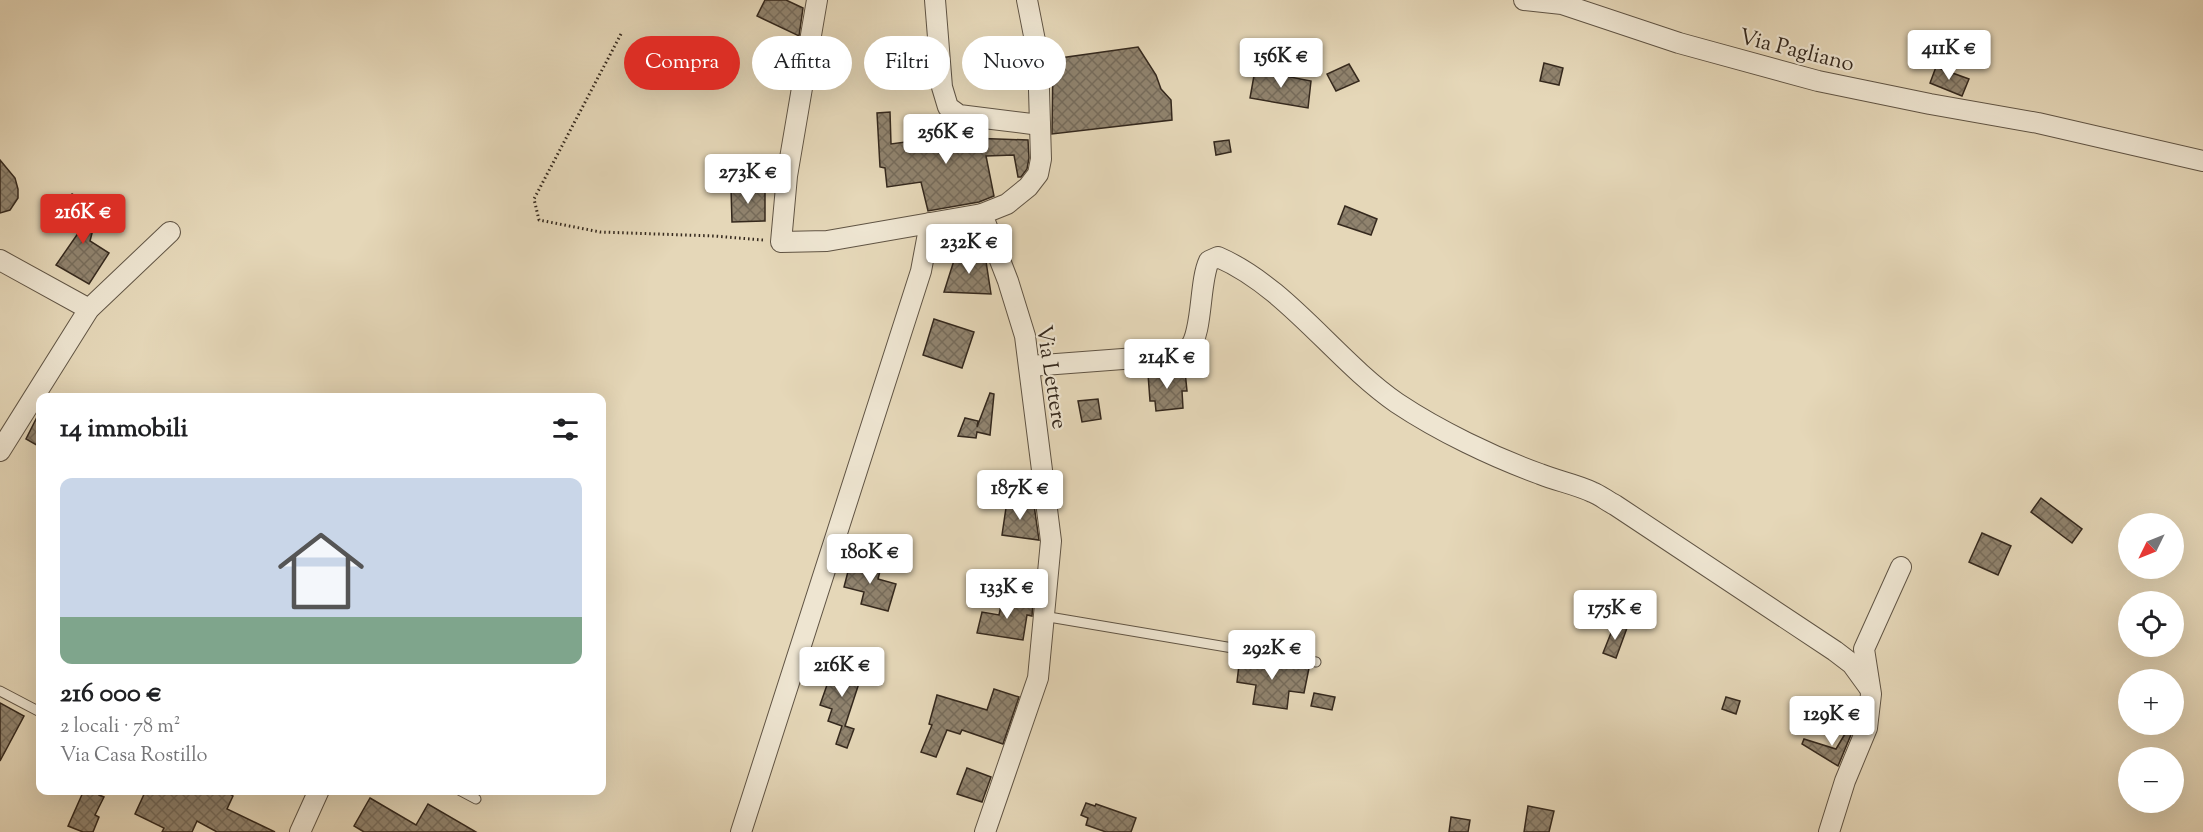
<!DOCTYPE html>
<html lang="it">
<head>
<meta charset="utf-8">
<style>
	:root { --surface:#fff; --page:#f6f6f6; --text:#202124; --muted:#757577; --line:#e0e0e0; --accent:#d93025 }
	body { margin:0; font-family:"Sorts Mill Goudy",serif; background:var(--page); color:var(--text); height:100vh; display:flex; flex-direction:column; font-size:22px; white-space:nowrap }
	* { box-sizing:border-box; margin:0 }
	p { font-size:20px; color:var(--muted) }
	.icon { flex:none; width:33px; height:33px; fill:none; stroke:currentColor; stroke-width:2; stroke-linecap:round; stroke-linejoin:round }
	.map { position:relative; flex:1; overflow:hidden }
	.side { position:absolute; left:36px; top:393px; width:570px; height:402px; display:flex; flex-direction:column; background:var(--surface); border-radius:12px; box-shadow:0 6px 24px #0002 }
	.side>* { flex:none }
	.hud { position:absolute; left:624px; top:36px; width:570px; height:54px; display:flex; gap:12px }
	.needle { width:39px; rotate:227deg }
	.buttons { position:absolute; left:2118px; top:513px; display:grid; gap:12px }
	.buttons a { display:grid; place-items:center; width:66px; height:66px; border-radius:50%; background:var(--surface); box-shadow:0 6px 24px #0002; font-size:30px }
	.price { position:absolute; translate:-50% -51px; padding:0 14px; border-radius:6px; background:#fff; color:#222; font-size:20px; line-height:39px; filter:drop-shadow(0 2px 3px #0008) }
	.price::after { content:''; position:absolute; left:50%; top:36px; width:18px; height:14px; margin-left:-9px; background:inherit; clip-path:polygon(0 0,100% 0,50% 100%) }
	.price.selected { background:var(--accent); color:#fff }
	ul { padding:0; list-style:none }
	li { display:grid; align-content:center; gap:12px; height:318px; padding:0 24px }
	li+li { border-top:2px solid var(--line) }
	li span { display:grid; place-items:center; height:186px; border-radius:12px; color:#555 }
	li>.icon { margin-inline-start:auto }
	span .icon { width:108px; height:108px; fill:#fffc; stroke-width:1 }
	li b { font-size:26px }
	h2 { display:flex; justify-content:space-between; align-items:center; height:72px; padding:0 24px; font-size:26px }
	.pill { padding:0 21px; border-radius:27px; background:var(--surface); box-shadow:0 6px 24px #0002; font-size:21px; line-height:54px }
	.pill.selected { background:var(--accent); color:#fff }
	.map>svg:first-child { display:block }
	.building { fill:url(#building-cross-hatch); stroke:#34281d; stroke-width:1.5 }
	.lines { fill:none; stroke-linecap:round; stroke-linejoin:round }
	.lane-casing { stroke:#605444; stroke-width:11 }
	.street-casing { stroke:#605444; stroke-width:22 }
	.path { stroke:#34281d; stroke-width:3; stroke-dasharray:1.5 3; stroke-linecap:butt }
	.lane { stroke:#eee5d1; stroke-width:9 }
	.street { stroke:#eee5d1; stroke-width:20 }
	.labels { text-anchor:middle; stroke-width:4.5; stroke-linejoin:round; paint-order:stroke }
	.street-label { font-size:22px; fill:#34281d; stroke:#eee5d1 }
</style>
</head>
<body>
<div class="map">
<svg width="2203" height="832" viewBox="0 0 2203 832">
	<defs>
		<pattern id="building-cross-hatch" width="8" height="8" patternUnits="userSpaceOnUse" patternTransform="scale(1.5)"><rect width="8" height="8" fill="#90836e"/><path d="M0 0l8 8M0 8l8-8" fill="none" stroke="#766b5a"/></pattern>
	</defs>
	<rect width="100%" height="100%" fill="#e5d7b8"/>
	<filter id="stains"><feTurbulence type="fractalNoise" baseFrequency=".00333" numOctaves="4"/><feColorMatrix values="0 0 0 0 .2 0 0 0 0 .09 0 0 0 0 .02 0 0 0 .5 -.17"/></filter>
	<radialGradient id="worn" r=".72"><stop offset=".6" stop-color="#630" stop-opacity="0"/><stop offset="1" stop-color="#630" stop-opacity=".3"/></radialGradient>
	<!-- building -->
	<g class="building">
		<polygon points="765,0 786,0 803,8 799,36 757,16"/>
		<polygon points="1138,47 1156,75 1161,89 1171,100 1172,120 1052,134 1053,59"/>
		<polygon points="1544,63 1563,68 1559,85 1540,81"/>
		<polygon points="1349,64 1359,81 1336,91 1327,74"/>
		<polygon points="1936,67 1969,79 1962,96 1930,83"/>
		<polygon points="1255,70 1311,81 1308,108 1250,98"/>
		<polygon points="890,112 891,144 943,137 1028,140 1029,158 1027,169 1021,177 1018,177 1014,155 986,156 994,196 979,202 928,211 921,182 887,187 885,168 880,167 877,113"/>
		<polygon points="1229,140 1231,152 1216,155 1214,142"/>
		<polygon points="0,160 15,178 18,189 18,198 10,210 0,213"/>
		<polygon points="731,188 765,188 765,221 732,222"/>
		<polygon points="72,194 95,208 99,206 90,241 109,253 89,284 56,265 88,219 65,205"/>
		<polygon points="1345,206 1377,219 1371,235 1338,224"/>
		<polygon points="956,254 985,255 991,294 944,292"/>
		<polygon points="934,319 974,332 962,368 923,355"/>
		<polygon points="1185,371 1187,391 1182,391 1183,408 1156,411 1155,401 1150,401 1148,374"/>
		<polygon points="990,393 994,394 990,435 977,432 976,438 958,436 965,418 978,421 977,427"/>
		<polygon points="1098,399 1101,419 1082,422 1078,401"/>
		<polygon points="40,411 40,447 26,439"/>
		<polygon points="2041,498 2082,529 2072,543 2031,512"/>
		<polygon points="1007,501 1034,505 1039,540 1002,535"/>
		<polygon points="1982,533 2011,546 1998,575 1969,562"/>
		<polygon points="851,560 881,567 878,579 896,584 888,611 861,604 864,592 844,587"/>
		<polygon points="1015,597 1033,602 1032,616 1027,615 1023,640 977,633 982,612 999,615 1002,601 1014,604"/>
		<polygon points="1615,623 1627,628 1616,658 1603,653"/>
		<polygon points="1240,656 1309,668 1304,693 1289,691 1287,709 1253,704 1256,685 1237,682"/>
		<polygon points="835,662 863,671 845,726 854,729 847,748 836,744 842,726 828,721 832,709 820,705"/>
		<polygon points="994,689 1019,697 1003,744 962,730 960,734 947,730 936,757 921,752 932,725 929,724 937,695 987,710"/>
		<polygon points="1314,693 1335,697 1332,710 1311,706"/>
		<polygon points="1726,697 1740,701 1736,714 1722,709"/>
		<polygon points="0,703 24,716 0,761"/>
		<polygon points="1855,717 1855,725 1838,766 1802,744 1804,739 1836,749"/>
		<polygon points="967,768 991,777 982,802 957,794"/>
		<polygon points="84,790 101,790 99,795 104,797 95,815 99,817 93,832 83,832 68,826"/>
		<polygon points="146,790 224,790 233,796 227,809 275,832 217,832 197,821 192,832 162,832 164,828 135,814"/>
		<polygon points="370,798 416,825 428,804 476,832 364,832 354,826"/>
		<polygon points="1086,803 1095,806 1096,804 1136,818 1131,832 1106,832 1086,825 1088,818 1081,815"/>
		<polygon points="1528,806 1554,811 1549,832 1524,832"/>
		<polygon points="1451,817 1470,820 1468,832 1449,832"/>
	</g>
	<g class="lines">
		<!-- lane casing -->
		<g class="lane-casing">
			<g id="lane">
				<polyline points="1043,616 1316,662"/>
				<polyline points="0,691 40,712"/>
				<polyline points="459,790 476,799"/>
			</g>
		</g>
		<!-- street casing -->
		<g class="street-casing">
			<g id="street">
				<polyline points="817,0 787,176 781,242 827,241 982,214 1007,204 1028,187 1038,174 1041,159 1038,56 1027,0"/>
				<polyline points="935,0 942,87 948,107 959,115 1040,125"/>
				<polyline points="1524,0 1562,4 1679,43 1818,81 1930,104 2038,123 2203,161"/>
				<polyline points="982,214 1008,281 1025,336 1051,541 1038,678 985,832"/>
				<polyline points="0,260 89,309"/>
				<path d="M1030,366L1176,355C1180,353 1186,351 1189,348C1203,334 1199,282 1209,261L1218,257C1287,287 1335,360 1397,403C1439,431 1493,457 1540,474C1557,481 1575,484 1592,492C1600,495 1607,501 1615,505L1835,651L1852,664L1868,686"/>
				<polyline points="0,451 89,309 170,232"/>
				<polyline points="300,832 319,790"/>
				<polyline points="741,832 921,271 930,223"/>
				<polyline points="1829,832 1845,781 1867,728 1871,694 1864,649 1901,567"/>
			</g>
		</g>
		<!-- path -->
		<polyline class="path" points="621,34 534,199 539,220 600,232 714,236 763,240"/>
		<!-- lane -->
		<use href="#lane" class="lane"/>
		<!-- street -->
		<use href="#street" class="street"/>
	</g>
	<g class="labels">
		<!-- street labels -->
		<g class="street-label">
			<text transform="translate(1797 49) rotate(14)" y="8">Via Pagliano</text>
			<text transform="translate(1053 377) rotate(81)" y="8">Via Lettere</text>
		</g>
	</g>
	<rect width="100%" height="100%" filter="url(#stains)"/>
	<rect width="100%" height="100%" fill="url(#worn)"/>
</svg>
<div class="buttons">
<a><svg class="needle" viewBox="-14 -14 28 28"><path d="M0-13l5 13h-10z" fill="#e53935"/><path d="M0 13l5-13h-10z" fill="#757577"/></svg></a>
<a><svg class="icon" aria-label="locate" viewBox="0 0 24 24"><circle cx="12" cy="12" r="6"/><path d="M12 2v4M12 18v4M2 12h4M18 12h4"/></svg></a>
<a>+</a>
<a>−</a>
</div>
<b class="price" style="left:1949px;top:81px">411K €</b>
<b class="price" style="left:1281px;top:89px">156K €</b>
<b class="price" style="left:946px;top:165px">256K €</b>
<b class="price" style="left:748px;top:205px">273K €</b>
<b class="price selected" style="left:83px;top:245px">216K €</b>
<b class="price" style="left:969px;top:275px">232K €</b>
<b class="price" style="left:1167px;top:390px">214K €</b>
<b class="price" style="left:1020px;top:521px">187K €</b>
<b class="price" style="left:870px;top:585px">180K €</b>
<b class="price" style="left:1007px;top:620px">133K €</b>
<b class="price" style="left:1615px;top:641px">175K €</b>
<b class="price" style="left:1272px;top:681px">292K €</b>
<b class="price" style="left:842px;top:698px">216K €</b>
<b class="price" style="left:1832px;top:747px">129K €</b>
<div class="hud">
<a class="pill selected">Compra</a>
<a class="pill">Affitta</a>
<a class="pill">Filtri</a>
<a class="pill">Nuovo</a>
</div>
<section class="side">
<h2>14 immobili<svg class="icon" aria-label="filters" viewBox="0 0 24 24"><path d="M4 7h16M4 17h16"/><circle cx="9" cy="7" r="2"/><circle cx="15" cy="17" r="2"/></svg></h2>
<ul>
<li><span style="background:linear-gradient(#c9d6e8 75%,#7fa58c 0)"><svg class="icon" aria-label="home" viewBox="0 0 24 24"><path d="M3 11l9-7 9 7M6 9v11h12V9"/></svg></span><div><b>216 000 €</b><p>2 locali · 78 m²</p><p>Via Casa Rostillo</p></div></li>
</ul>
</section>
</div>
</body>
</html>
